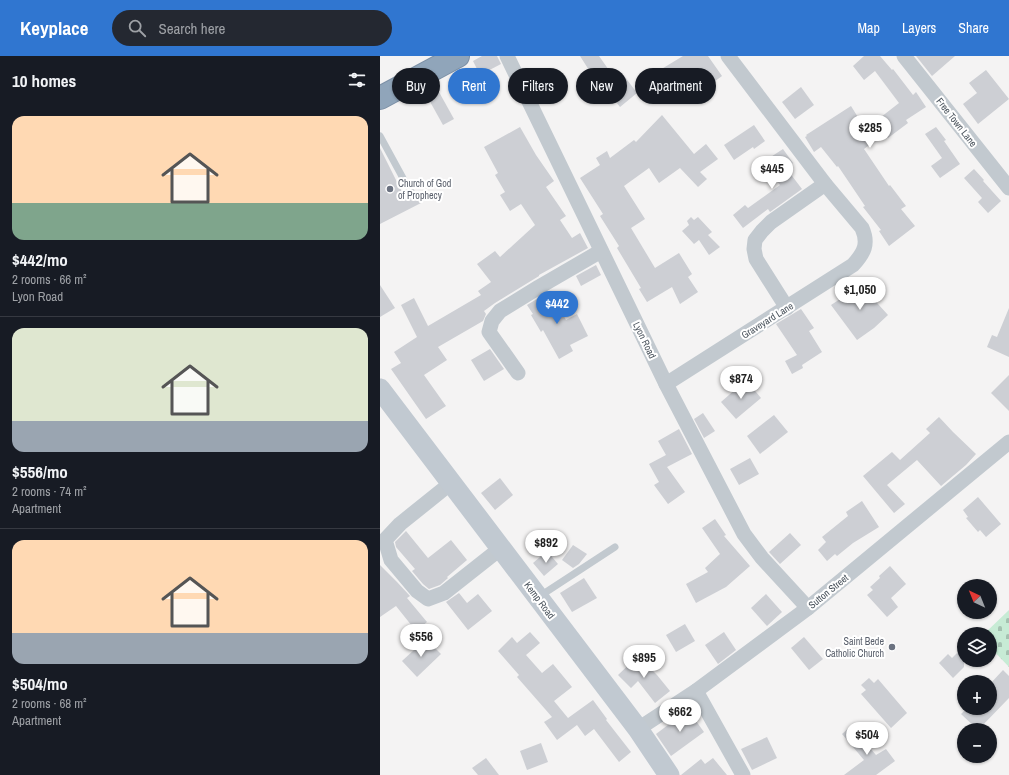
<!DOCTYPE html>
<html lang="en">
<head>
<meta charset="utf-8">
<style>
	:root { --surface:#171b24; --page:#242831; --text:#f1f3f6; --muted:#9ea1a6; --line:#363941; --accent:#3076d0 }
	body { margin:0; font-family:"Archivo Narrow",sans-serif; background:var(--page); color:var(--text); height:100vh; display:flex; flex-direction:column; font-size:15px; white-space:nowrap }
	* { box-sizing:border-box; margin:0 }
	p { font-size:13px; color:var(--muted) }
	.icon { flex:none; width:22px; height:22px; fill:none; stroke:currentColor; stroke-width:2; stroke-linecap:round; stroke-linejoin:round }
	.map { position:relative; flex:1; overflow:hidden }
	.panel { display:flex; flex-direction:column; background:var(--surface); width:380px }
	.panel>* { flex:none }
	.top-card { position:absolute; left:12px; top:12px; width:380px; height:36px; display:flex; gap:8px }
	.needle { width:26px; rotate:317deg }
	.tools { position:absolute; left:577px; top:523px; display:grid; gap:8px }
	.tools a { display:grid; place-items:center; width:40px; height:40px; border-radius:50%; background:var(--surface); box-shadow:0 1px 3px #0004; font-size:20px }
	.price { position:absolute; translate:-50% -34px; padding:0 9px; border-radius:14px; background:#fff; color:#222; font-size:13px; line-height:26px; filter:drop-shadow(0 1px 2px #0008) }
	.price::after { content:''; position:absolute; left:50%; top:24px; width:12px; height:9px; margin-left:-6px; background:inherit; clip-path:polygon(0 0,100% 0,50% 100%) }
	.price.active { background:var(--accent); color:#fff }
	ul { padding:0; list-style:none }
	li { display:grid; align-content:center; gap:8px; height:212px; padding:0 12px }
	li+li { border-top:1px solid var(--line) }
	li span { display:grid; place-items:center; height:124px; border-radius:12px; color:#555 }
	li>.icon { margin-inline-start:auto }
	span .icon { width:72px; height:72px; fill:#fffc; stroke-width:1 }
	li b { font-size:17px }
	h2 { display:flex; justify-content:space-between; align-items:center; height:48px; padding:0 12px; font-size:17px }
	.chip { padding:0 14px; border-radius:18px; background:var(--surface); box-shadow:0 1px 3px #0004; font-size:14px; line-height:36px }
	.chip.active { background:var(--accent); color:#fff }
	header { display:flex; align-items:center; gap:24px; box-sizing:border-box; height:56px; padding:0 20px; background:var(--accent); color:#fff }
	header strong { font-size:19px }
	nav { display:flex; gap:22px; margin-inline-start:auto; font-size:14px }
	.search { width:280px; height:36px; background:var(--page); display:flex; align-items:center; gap:10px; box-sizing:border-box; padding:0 14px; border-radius:22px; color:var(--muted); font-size:15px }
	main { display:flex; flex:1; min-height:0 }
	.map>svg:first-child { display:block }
	.cemetery { fill:url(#cemetery-stones) }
	.building { fill:#cdcfd4 }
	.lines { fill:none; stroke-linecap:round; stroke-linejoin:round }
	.highway-casing { stroke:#7c90a6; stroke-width:24 }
	.lane { stroke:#c2c9cf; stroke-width:7 }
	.street { stroke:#c2c9cf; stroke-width:15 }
	.secondary { stroke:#c1c9d1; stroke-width:21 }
	.highway { stroke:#90a5ba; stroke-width:22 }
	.worship-dot { fill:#6b7280; stroke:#fff; stroke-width:1.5 }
	.labels { text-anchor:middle; stroke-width:4; stroke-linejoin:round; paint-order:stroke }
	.street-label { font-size:10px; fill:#4c555e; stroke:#fff }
	.worship-label { font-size:10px; fill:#5b616d; stroke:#fff; text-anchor:start }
</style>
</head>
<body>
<header>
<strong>Keyplace</strong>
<div class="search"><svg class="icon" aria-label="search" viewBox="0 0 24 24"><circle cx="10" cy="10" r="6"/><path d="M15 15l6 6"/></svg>Search here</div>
<nav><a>Map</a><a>Layers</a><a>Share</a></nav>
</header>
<main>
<section class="panel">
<h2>10 homes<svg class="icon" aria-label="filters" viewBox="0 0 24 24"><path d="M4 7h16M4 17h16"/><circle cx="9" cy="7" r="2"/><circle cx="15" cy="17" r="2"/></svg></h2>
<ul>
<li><span style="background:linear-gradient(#ffd9b3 70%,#7fa58c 0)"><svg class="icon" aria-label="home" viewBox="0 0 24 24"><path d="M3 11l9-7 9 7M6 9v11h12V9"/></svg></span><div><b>$442/mo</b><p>2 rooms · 66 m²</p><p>Lyon Road</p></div></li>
<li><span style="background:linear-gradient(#dfe7d0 75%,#9aa5b1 0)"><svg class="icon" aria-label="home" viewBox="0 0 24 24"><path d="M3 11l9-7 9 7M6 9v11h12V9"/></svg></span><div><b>$556/mo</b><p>2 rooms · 74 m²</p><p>Apartment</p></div></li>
<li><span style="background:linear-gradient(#ffd9b3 75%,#9aa5b1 0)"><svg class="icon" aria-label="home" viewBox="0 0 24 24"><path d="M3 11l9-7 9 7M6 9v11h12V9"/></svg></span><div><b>$504/mo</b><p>2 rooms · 68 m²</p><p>Apartment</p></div></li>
</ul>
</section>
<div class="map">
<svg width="629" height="719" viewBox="0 0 629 719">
	<defs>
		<pattern id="cemetery-stones" width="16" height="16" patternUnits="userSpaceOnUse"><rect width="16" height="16" fill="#c7ebd5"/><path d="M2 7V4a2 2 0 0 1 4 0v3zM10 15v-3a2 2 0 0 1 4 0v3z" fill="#a4c1b0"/></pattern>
	</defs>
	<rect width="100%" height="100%" fill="#f4f3f3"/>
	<!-- cemetery -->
	<polygon class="cemetery" points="629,554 629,611 610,591 610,578 604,578"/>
	<!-- building -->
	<g class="building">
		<polygon points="102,0 117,0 121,8 100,19 93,5"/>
		<polygon points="200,0 219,0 238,27 245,21 257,37 240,51 225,32 220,36 211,24 214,22"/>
		<polygon points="303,0 328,0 342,20 327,31 325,28 294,47 275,17"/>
		<polygon points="484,0 500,0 512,14 513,13 533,39 536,36 546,51 526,64 528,67 508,82 504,78 484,93 509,130 510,129 526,150 521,153 535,170 509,190 499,175 501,174 483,151 485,150 458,110 457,111 441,91 434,96 425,81 427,80 426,79 471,50 484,71 485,69 487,72 519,47 495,15 484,24 473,10"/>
		<polygon points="536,0 575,0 552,20"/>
		<polygon points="606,14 629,43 598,68 583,48 597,37 589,27"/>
		<polygon points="54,27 74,63 63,69 43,33"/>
		<polygon points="421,31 434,49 415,63 402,46"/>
		<polygon points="282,59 314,98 326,88 338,103 320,116 327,123 318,131 300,112 279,127 269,112 244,130 265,163 251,172 275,212 299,197 312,218 308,221 318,236 300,248 292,231 267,246 259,233 261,232 237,192 239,190 220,160 223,158 200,122 220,109 216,102 227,95 230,102 254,84 256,86"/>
		<polygon points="374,69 385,85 374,93 373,91 354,104 344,89"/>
		<polygon points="140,71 156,99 174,125 166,131 186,160 180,164 192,182 200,177 208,192 159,219 159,220 115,247 104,255 106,258 103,265 58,291 67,304 44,319 66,350 46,363 11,313 21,307 14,296 37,281 21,249 34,242 48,270 101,239 98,235 111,226 97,208 115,195 120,201 155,169 141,148 130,155 120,139 125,136 115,119 118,117 104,91"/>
		<polygon points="556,71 566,84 564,85 580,108 560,122 551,110 562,102 545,78"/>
		<polygon points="0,92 22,136 32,130 41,147 0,168"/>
		<polygon points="403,93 413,107 406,112 422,133 390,156 388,153 363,172 353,159 365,149 368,152 400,129 383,106"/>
		<polygon points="594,113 604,124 603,125 621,145 608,157 598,146 602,142 584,122"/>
		<polygon points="311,161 314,164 318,161 332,176 328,179 340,191 329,199 319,184 314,188 302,175 309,169 307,165"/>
		<polygon points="216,209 221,219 201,230 196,220"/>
		<polygon points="486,224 493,234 488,237 508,259 494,272 477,284 451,249 477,232 476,231"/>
		<polygon points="0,229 15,252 0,261"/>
		<polygon points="170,235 186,264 197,258 208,280 190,289 193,295 179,303 163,274 161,276 151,259 153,258 147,249"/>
		<polygon points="629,252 629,301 607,291 612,279 617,281"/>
		<polygon points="421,253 434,272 429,275 442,296 422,309 423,312 412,318 405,305 417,299 396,268"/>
		<polygon points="110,293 124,313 104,325 91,304"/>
		<polygon points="629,319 629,355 611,337"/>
		<polygon points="366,324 381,342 356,363 341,346"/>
		<polygon points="323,357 335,375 324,382 314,363"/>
		<polygon points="394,359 408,376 380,398 367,380"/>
		<polygon points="559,361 573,376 596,398 586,409 561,430 537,404 507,429 525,448 514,457 483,420 512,396 520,404 550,377 546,373"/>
		<polygon points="299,373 312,398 287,411 305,436 288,448 274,429 279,426 269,408 286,399 278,385"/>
		<polygon points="370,402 379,418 359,429 350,413"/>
		<polygon points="120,422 133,439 115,454 101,437"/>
		<polygon points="598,441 621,468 606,481 600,474 598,476 586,462 588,461 583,454"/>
		<polygon points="482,445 499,471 473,487 457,500 455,498 447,505 438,494 446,486 442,481 468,460 466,456"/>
		<polygon points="335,463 346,479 344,480 370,510 346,531 316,547 306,528 328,516 325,512 340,498 322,472"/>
		<polygon points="26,475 48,502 71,484 87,504 67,521 68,522 60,529 49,533 43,528 32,515 35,513 16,491 15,486"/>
		<polygon points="410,477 421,489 400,508 389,496"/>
		<polygon points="193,489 207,498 199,508 193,512 182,504"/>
		<polygon points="167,495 178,508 164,520 153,507"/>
		<polygon points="0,509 17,526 30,540 27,542 47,566 36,575 16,550 0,561"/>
		<polygon points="510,510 526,528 511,542 518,551 507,561 487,539 493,534 490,531 500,522 499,520"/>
		<polygon points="204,522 217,542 192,556 180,537"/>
		<polygon points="79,537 87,547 98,538 112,555 88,574 66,546"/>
		<polygon points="386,538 402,556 387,570 371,552"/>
		<polygon points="305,568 315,585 296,596 286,579"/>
		<polygon points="150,576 160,587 146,599 162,617 173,608 192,631 174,645 188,662 213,644 227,663 226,664 251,696 239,706 214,673 205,680 197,669 177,684 164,666 172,661 137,621 139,619 118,595 132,581 137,587"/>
		<polygon points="344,576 356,594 338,608 325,589"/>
		<polygon points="424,581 443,603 429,614 411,592"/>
		<polygon points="46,583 61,598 37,621 22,605"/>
		<polygon points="584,590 584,611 573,622 559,607 568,598 572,602"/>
		<polygon points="258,600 277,619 290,635 275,647 258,625 251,632 238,619"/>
		<polygon points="623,614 629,620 629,642 598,674 581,658 587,652 610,652 610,628"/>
		<polygon points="489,622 494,627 498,623 527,657 511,672 481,638 486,634 481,629"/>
		<polygon points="308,654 324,676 291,700 276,678"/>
		<polygon points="471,670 496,699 506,693 515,705 496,719 464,719 484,704 462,678"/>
		<polygon points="387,681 397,702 372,714 361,693"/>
		<polygon points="161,687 168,706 147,714 140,695"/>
		<polygon points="106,702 119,719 98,719 92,712"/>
		<polygon points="333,702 347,719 301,719 321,703 325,708"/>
	</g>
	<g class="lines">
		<!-- highway casing -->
		<g class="highway-casing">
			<polyline id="highway" points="0,42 78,0"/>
		</g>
		<!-- lane -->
		<g class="lane">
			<polyline points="0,80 24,124"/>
			<polyline points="160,540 235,491"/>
		</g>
		<!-- street -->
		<g class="street">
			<polyline points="127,0 286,328 364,478 382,502 428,552"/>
			<polyline points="524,0 629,132"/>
			<polyline points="407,252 376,203 374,193 375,184 382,175 391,166 445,128"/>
			<polyline points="138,317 109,276 112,265 120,255 159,231 221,195"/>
			<path d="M286,328L473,209C484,197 489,188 482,172L445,128L348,0"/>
			<polyline points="71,427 20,468 5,484 11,504 37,535 48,543 64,537 121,492"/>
			<polyline points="316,635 363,719"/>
			<polyline points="258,673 316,635 428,552 629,386"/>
		</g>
		<!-- secondary -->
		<polyline class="secondary" points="0,333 258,673 289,719"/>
		<!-- highway -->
		<use href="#highway" class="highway"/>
	</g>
	<!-- markers -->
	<g class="worship-dot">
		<circle cx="10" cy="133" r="4"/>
		<circle cx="512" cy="591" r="4"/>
	</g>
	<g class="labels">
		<!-- street labels -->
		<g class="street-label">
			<text transform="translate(577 66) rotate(52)" y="4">Free Town Lane</text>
			<text transform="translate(387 264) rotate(-32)" y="4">Graveyard Lane</text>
			<text transform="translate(265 284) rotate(64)" y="4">Lyon Road</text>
			<text transform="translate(448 535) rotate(-39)" y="4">Sutton Street</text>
			<text transform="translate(160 544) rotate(53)" y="4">Kemp Road</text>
		</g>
		<!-- worship labels -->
		<g class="worship-label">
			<text x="18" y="131">Church of God<tspan x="18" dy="12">of Prophecy</tspan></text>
			<text x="504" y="589" text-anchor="end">Saint Bede<tspan x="504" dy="12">Catholic Church</tspan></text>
		</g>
	</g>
</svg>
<div class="tools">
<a><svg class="needle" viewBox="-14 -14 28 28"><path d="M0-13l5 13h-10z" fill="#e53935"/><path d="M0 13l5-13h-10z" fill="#9ea1a6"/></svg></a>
<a><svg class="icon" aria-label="layers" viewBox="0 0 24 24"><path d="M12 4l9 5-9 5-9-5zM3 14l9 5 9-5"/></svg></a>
<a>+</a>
<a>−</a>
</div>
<b class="price" style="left:490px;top:93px">$285</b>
<b class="price" style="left:392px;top:134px">$445</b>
<b class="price" style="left:480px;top:255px">$1,050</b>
<b class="price active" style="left:177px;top:269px">$442</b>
<b class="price" style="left:361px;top:344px">$874</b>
<b class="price" style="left:166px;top:508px">$892</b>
<b class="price" style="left:41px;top:602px">$556</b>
<b class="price" style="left:264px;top:623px">$895</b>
<b class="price" style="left:300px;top:677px">$662</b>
<b class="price" style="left:487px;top:700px">$504</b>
<div class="top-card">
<a class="chip">Buy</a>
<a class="chip active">Rent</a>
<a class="chip">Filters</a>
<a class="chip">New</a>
<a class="chip">Apartment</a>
</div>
</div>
</main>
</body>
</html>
